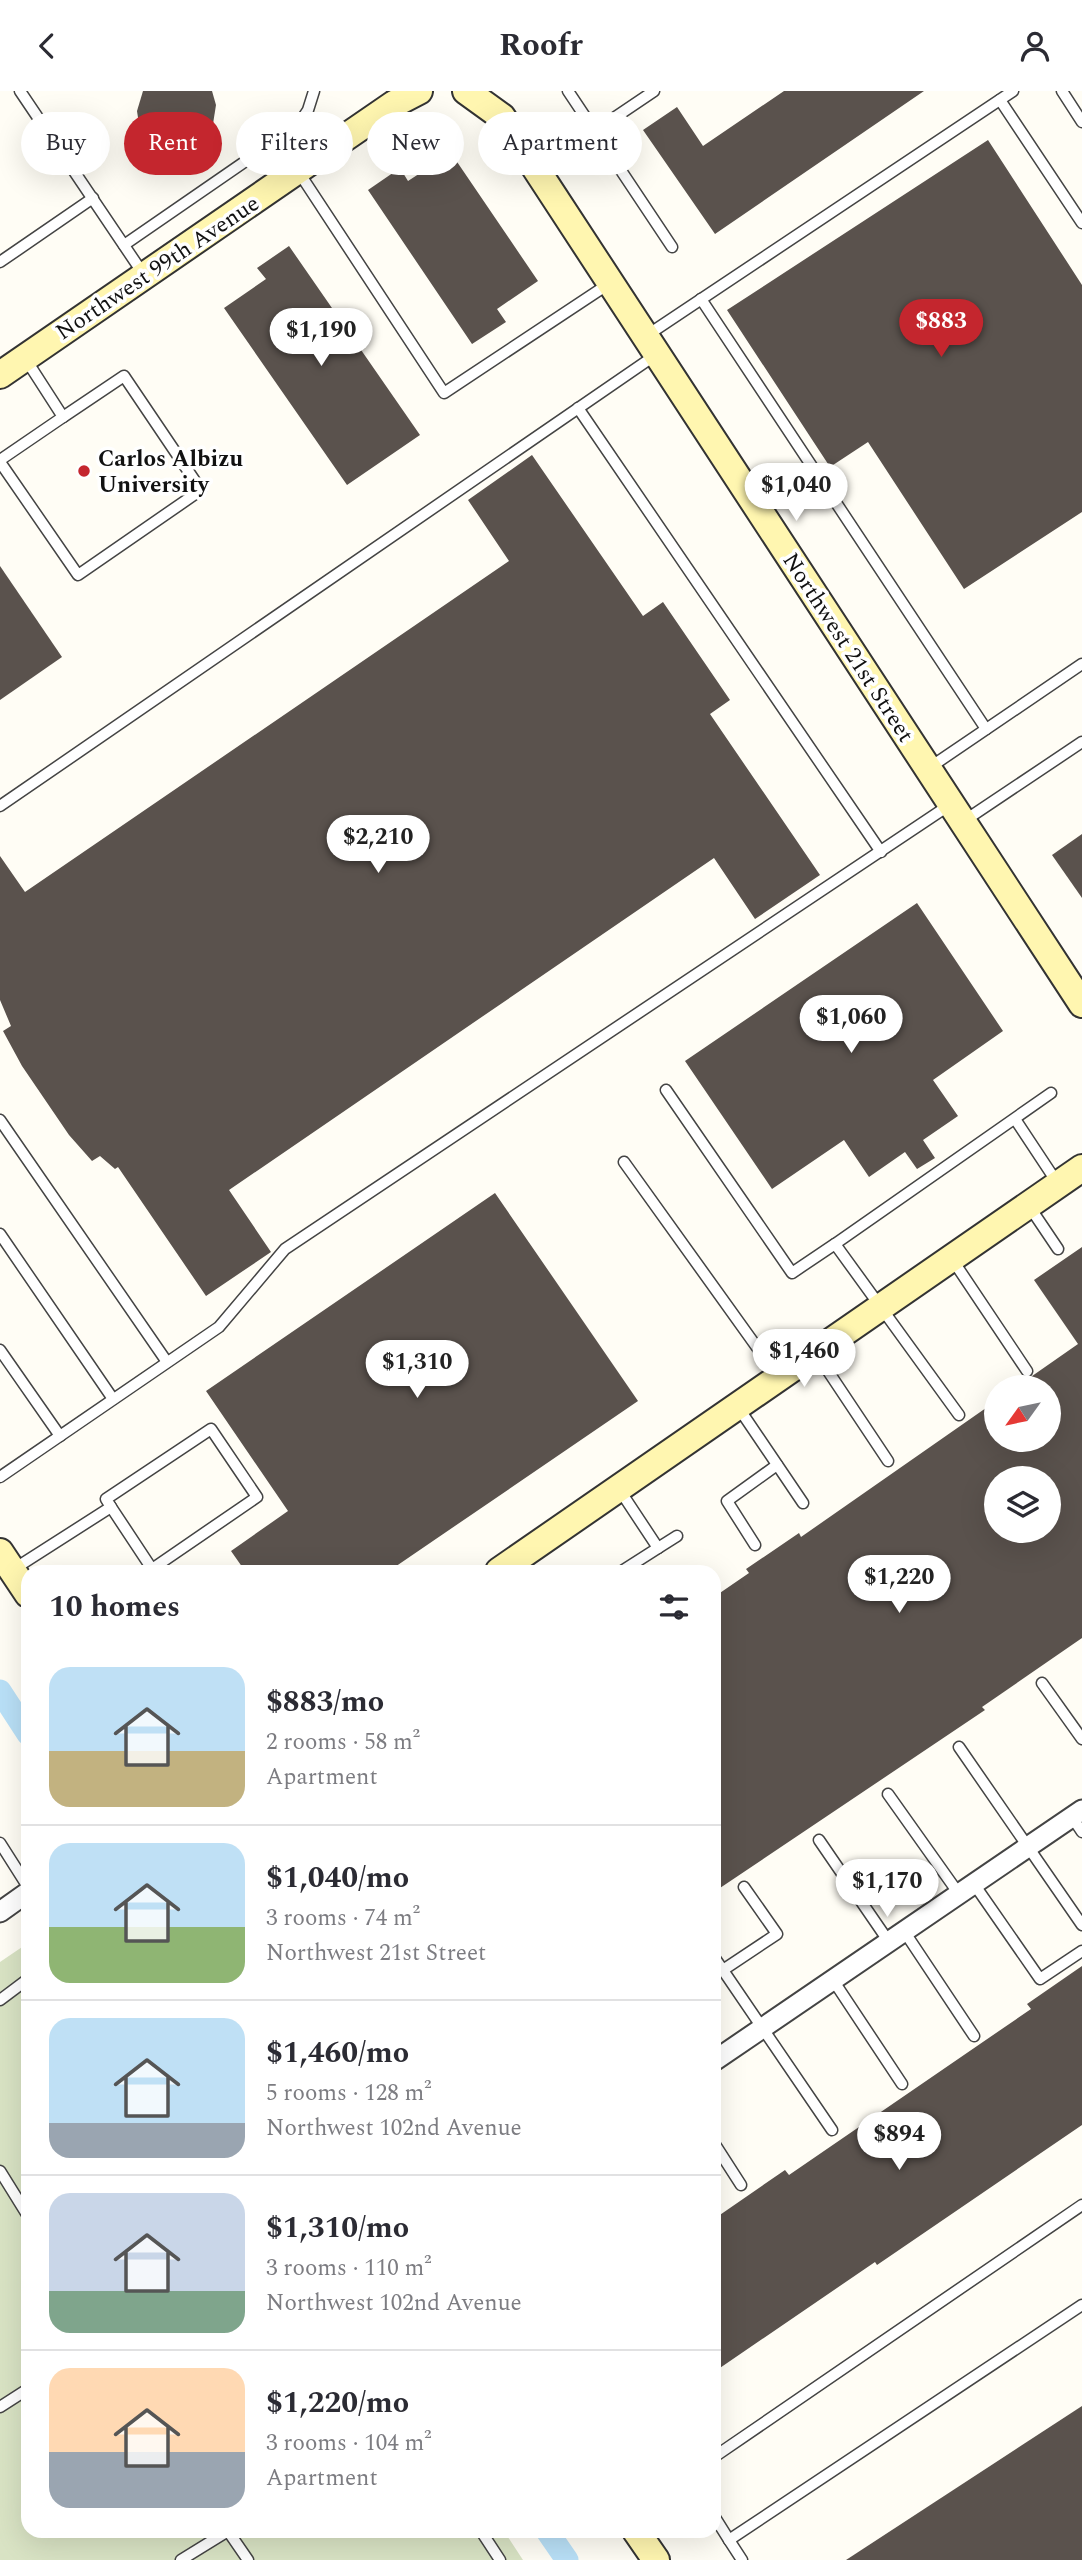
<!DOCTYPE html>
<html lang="en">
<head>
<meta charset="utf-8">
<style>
	:root { --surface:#fff; --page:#f7f7f7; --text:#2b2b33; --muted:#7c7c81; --line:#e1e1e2; --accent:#c4262e }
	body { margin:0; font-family:Spectral,serif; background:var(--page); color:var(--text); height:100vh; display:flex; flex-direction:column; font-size:26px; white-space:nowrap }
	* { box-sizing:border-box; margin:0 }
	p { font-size:23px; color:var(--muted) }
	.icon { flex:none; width:38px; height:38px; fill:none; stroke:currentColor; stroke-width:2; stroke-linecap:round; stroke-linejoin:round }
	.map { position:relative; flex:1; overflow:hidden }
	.sheet { position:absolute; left:21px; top:1474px; width:700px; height:973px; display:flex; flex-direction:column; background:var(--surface); border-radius:21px; box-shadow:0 7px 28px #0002 }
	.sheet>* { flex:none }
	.hud { position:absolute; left:21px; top:21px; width:700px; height:63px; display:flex; gap:14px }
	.needle { width:46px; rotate:237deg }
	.fabs { position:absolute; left:984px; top:1284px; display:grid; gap:14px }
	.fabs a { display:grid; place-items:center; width:77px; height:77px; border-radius:50%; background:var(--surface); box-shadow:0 7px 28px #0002; font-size:35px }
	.price { position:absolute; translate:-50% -60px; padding:0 16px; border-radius:24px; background:#fff; color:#222; font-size:23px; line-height:46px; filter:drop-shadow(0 2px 4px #0008) }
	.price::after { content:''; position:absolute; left:50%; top:42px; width:21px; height:16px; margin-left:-10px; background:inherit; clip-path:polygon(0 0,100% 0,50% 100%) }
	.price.on { background:var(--accent); color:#fff }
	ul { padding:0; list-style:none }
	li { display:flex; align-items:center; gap:21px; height:175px; padding:0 28px }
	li+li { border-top:2px solid var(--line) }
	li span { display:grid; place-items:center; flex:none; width:196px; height:140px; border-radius:21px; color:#555 }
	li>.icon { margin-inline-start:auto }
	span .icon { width:84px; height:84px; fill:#fffc; stroke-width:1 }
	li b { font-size:30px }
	h2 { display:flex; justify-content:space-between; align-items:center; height:84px; padding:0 28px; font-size:30px }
	.chip { padding:0 24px; border-radius:32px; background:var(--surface); box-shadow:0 7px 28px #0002; font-size:24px; line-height:63px }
	.chip.on { background:var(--accent); color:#fff }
	header { display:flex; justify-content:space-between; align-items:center; height:91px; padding:0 28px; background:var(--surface); font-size:32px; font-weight:700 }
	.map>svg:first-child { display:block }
	.cemetery { fill:#d9e3c4 }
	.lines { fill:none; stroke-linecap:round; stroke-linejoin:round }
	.canal { stroke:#b9e0f7; stroke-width:23 }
	.building { fill:#5a524d; fill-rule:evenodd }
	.lane-casing { stroke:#444; stroke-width:13 }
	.street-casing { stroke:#444; stroke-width:23 }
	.secondary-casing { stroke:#333; stroke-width:30 }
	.lane { stroke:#fff; stroke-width:10 }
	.street { stroke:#fff; stroke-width:19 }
	.secondary { stroke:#fff6b0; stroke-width:26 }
	.poi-dot { fill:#c4262e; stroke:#fff; stroke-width:2.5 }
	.labels { text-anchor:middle; stroke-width:7; stroke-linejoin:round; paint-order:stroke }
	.street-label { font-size:23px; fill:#111; stroke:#fff }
	.poi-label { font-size:23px; font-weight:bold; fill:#111; stroke:#fff; text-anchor:start }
</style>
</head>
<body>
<header><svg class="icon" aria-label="back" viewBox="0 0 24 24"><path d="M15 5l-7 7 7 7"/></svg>Roofr<svg class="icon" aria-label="person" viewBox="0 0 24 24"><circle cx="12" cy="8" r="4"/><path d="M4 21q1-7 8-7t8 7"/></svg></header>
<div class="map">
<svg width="1082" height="2469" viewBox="0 0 1082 2469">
	<rect width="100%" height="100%" fill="#fffdf5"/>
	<!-- cemetery -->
	<polygon class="cemetery" points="28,1852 28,2440 504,2440 523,2469 0,2469 0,1871"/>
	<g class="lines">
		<!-- canal -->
		<g class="canal">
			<polyline points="0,1600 28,1643"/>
			<polyline points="547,2440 567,2469"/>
		</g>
	</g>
	<!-- building -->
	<g class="building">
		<polygon points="143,0 212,0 216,14 212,39 192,57 167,59 155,53 139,33 137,20"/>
		<polygon points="784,0 924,0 715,143 643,39 677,16 703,55"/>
		<polygon points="988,49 1082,194 1082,421 964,498 868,351 830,376 727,219"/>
		<polygon points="451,62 538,190 497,218 506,231 472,253 368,99 400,77 408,90"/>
		<polygon points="289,155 420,344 347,394 224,217 266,188 257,177"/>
		<polygon points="532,364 643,525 663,511 730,609 710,623 820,784 755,828 714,767 229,1099 271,1161 206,1205 118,1076 115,1078 100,1065 92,1070 69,1044 22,975 3,940 11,935 0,909 0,765 25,801 509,470 468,409"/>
		<polygon points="0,475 62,566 0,609"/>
		<polygon points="1082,743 1082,807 1052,764"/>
		<polygon points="917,812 1003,940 933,989 958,1025 923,1049 935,1067 917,1078 905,1061 869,1086 844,1049 772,1098 685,970"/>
		<polygon points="495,1102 638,1310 389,1480 245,1480 231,1460 288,1420 206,1300"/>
		<path d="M1082,1156V1547L982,1616L985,1619L714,1801V1506L749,1482L746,1478L799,1442L801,1446L996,1310V1349H1048V1297H1015L1078,1253L1034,1189ZM996,1388H1048V1440H996Z"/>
		<polygon points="1082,1875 1082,2034 877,2174 875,2171 714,2281 714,2128 785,2079 789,2084 1031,1918 1027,1913"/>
		<polygon points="1082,2315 1082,2469 846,2469"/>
	</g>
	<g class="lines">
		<!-- lane casing -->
		<g class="lane-casing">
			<g id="lane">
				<polyline points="20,0 144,184"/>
				<polyline points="568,0 672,156"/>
				<polyline points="1062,0 1082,31"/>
				<polyline points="1000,9 1082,132"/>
				<polyline points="537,79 654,0"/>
				<polyline points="298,80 444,302 610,192"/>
				<polyline points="124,154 298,34 308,19 314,0"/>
				<polyline points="0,171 93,107"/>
				<polyline points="701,208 986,638"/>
				<polyline points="646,245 1013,0"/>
				<polyline points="578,317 881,761"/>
				<polyline points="0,369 63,326 25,267"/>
				<polyline points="0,371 78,484 201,399 124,285 63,326"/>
				<polyline points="929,677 1082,573"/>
				<polyline points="0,715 657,263"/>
				<polyline points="964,730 1082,651"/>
				<polyline points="666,999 792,1182 835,1153 959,1324"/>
				<polyline points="1015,1028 1058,1093"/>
				<polyline points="0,1029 167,1271"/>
				<polyline points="624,1071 779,1287"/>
				<polyline points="1029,1115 1058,1158"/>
				<polyline points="0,1143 113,1308"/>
				<polyline points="835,1153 1051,1002"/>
				<polyline points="952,1168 1027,1280"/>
				<polyline points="0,1259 60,1345"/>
				<polyline points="816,1262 888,1370"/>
				<polyline points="738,1316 803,1412"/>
				<polyline points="0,1386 219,1236 285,1158 951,713"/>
				<polyline points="619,1398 658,1457 622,1480"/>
				<polyline points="755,1454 727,1410 777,1374"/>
				<polyline points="658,1457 677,1445"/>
				<polyline points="14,1478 111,1416"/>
				<polyline points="152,1478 257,1406 211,1338 106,1408 111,1416 152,1478 154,1480"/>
				<polyline points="1042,1592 1082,1648"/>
				<polyline points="959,1656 1082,1834"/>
				<polyline points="888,1703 959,1803"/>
				<polyline points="1072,1726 1082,1741"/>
				<polyline points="819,1749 889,1851"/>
				<polyline points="0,1752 28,1796"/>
				<polyline points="974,1793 1040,1888 1082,1860"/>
				<polyline points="904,1840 974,1945"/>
				<polyline points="714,1866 832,2039"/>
				<polyline points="723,1879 777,1843 744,1796"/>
				<polyline points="833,1889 902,1993"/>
				<polyline points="0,1909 28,1888"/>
				<polyline points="714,2052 741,2094"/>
				<polyline points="0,2080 28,2125"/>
				<polyline points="0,2316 28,2298"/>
				<polyline points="714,2366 1082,2114"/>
				<polyline points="714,2425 729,2449"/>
				<polyline points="228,2440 248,2469"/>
				<polyline points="481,2440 500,2469"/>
				<polyline points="181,2469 228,2440"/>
				<polyline points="742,2469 729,2449 1082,2214"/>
			</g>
		</g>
		<!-- street casing -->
		<g class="street-casing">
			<g id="street">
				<polyline points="0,1821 28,1801"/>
				<polyline points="714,1970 1082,1719"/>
			</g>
		</g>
		<!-- secondary casing -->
		<g class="secondary-casing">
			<g id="secondary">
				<polyline points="466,0 502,26 1082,913"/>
				<polyline points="0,284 394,13 419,0"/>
				<polyline points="0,1461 28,1503"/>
				<polyline points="499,1480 1082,1077"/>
				<polyline points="636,2440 656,2469"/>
			</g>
		</g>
		<!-- lane -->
		<use href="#lane" class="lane"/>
		<!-- street -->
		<use href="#street" class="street"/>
		<!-- secondary -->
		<use href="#secondary" class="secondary"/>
	</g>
	<!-- markers -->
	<circle class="poi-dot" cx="84" cy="380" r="7"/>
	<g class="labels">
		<!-- street labels -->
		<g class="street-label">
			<text transform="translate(157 176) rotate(-34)" y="8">Northwest 99th Avenue</text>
			<text transform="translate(849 556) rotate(57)" y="8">Northwest 21st Street</text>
		</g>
		<!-- poi labels -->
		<g class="poi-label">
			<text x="98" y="375">Carlos Albizu<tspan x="98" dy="26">University</tspan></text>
		</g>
	</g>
</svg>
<div class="fabs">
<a><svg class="needle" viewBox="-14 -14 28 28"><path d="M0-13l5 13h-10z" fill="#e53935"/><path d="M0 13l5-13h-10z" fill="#7c7c81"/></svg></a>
<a><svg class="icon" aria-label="layers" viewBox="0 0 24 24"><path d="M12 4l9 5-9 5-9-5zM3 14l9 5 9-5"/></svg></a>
</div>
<b class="price on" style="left:941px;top:268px">$883</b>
<b class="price" style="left:321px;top:277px">$1,190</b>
<b class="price" style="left:796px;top:432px">$1,040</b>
<b class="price" style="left:378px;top:784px">$2,210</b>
<b class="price" style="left:851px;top:964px">$1,060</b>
<b class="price" style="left:804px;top:1298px">$1,460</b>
<b class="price" style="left:417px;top:1309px">$1,310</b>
<b class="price" style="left:899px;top:1524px">$1,220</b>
<b class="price" style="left:887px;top:1828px">$1,170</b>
<b class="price" style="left:899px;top:2081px">$894</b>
<div class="hud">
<a class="chip">Buy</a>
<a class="chip on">Rent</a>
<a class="chip">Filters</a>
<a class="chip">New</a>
<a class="chip">Apartment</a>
</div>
<section class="sheet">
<h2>10 homes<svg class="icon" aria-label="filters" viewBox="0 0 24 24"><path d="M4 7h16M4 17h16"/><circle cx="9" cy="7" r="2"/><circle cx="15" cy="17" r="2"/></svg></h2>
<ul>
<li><span style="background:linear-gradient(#bfe0f5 60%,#c2b280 0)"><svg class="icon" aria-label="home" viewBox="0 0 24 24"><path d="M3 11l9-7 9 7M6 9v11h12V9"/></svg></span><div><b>$883/mo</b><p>2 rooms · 58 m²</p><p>Apartment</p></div></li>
<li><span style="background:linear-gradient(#bfe0f5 60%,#8fb573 0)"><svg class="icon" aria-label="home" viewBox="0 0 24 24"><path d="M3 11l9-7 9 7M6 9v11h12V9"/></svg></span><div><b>$1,040/mo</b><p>3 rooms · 74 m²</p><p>Northwest 21st Street</p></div></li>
<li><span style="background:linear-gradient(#bfe0f5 75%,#9aa5b1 0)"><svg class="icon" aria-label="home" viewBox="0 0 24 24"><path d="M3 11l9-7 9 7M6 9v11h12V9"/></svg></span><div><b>$1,460/mo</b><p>5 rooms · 128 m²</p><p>Northwest 102nd Avenue</p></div></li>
<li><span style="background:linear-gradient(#c9d6e8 70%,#7fa58c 0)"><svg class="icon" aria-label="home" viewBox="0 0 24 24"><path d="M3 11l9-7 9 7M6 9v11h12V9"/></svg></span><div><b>$1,310/mo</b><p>3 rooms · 110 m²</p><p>Northwest 102nd Avenue</p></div></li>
<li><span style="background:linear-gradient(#ffd9b3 60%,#9aa5b1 0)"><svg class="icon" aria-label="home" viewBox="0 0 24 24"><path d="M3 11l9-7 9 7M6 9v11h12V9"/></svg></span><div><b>$1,220/mo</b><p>3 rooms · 104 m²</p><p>Apartment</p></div></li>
</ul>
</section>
</div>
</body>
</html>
